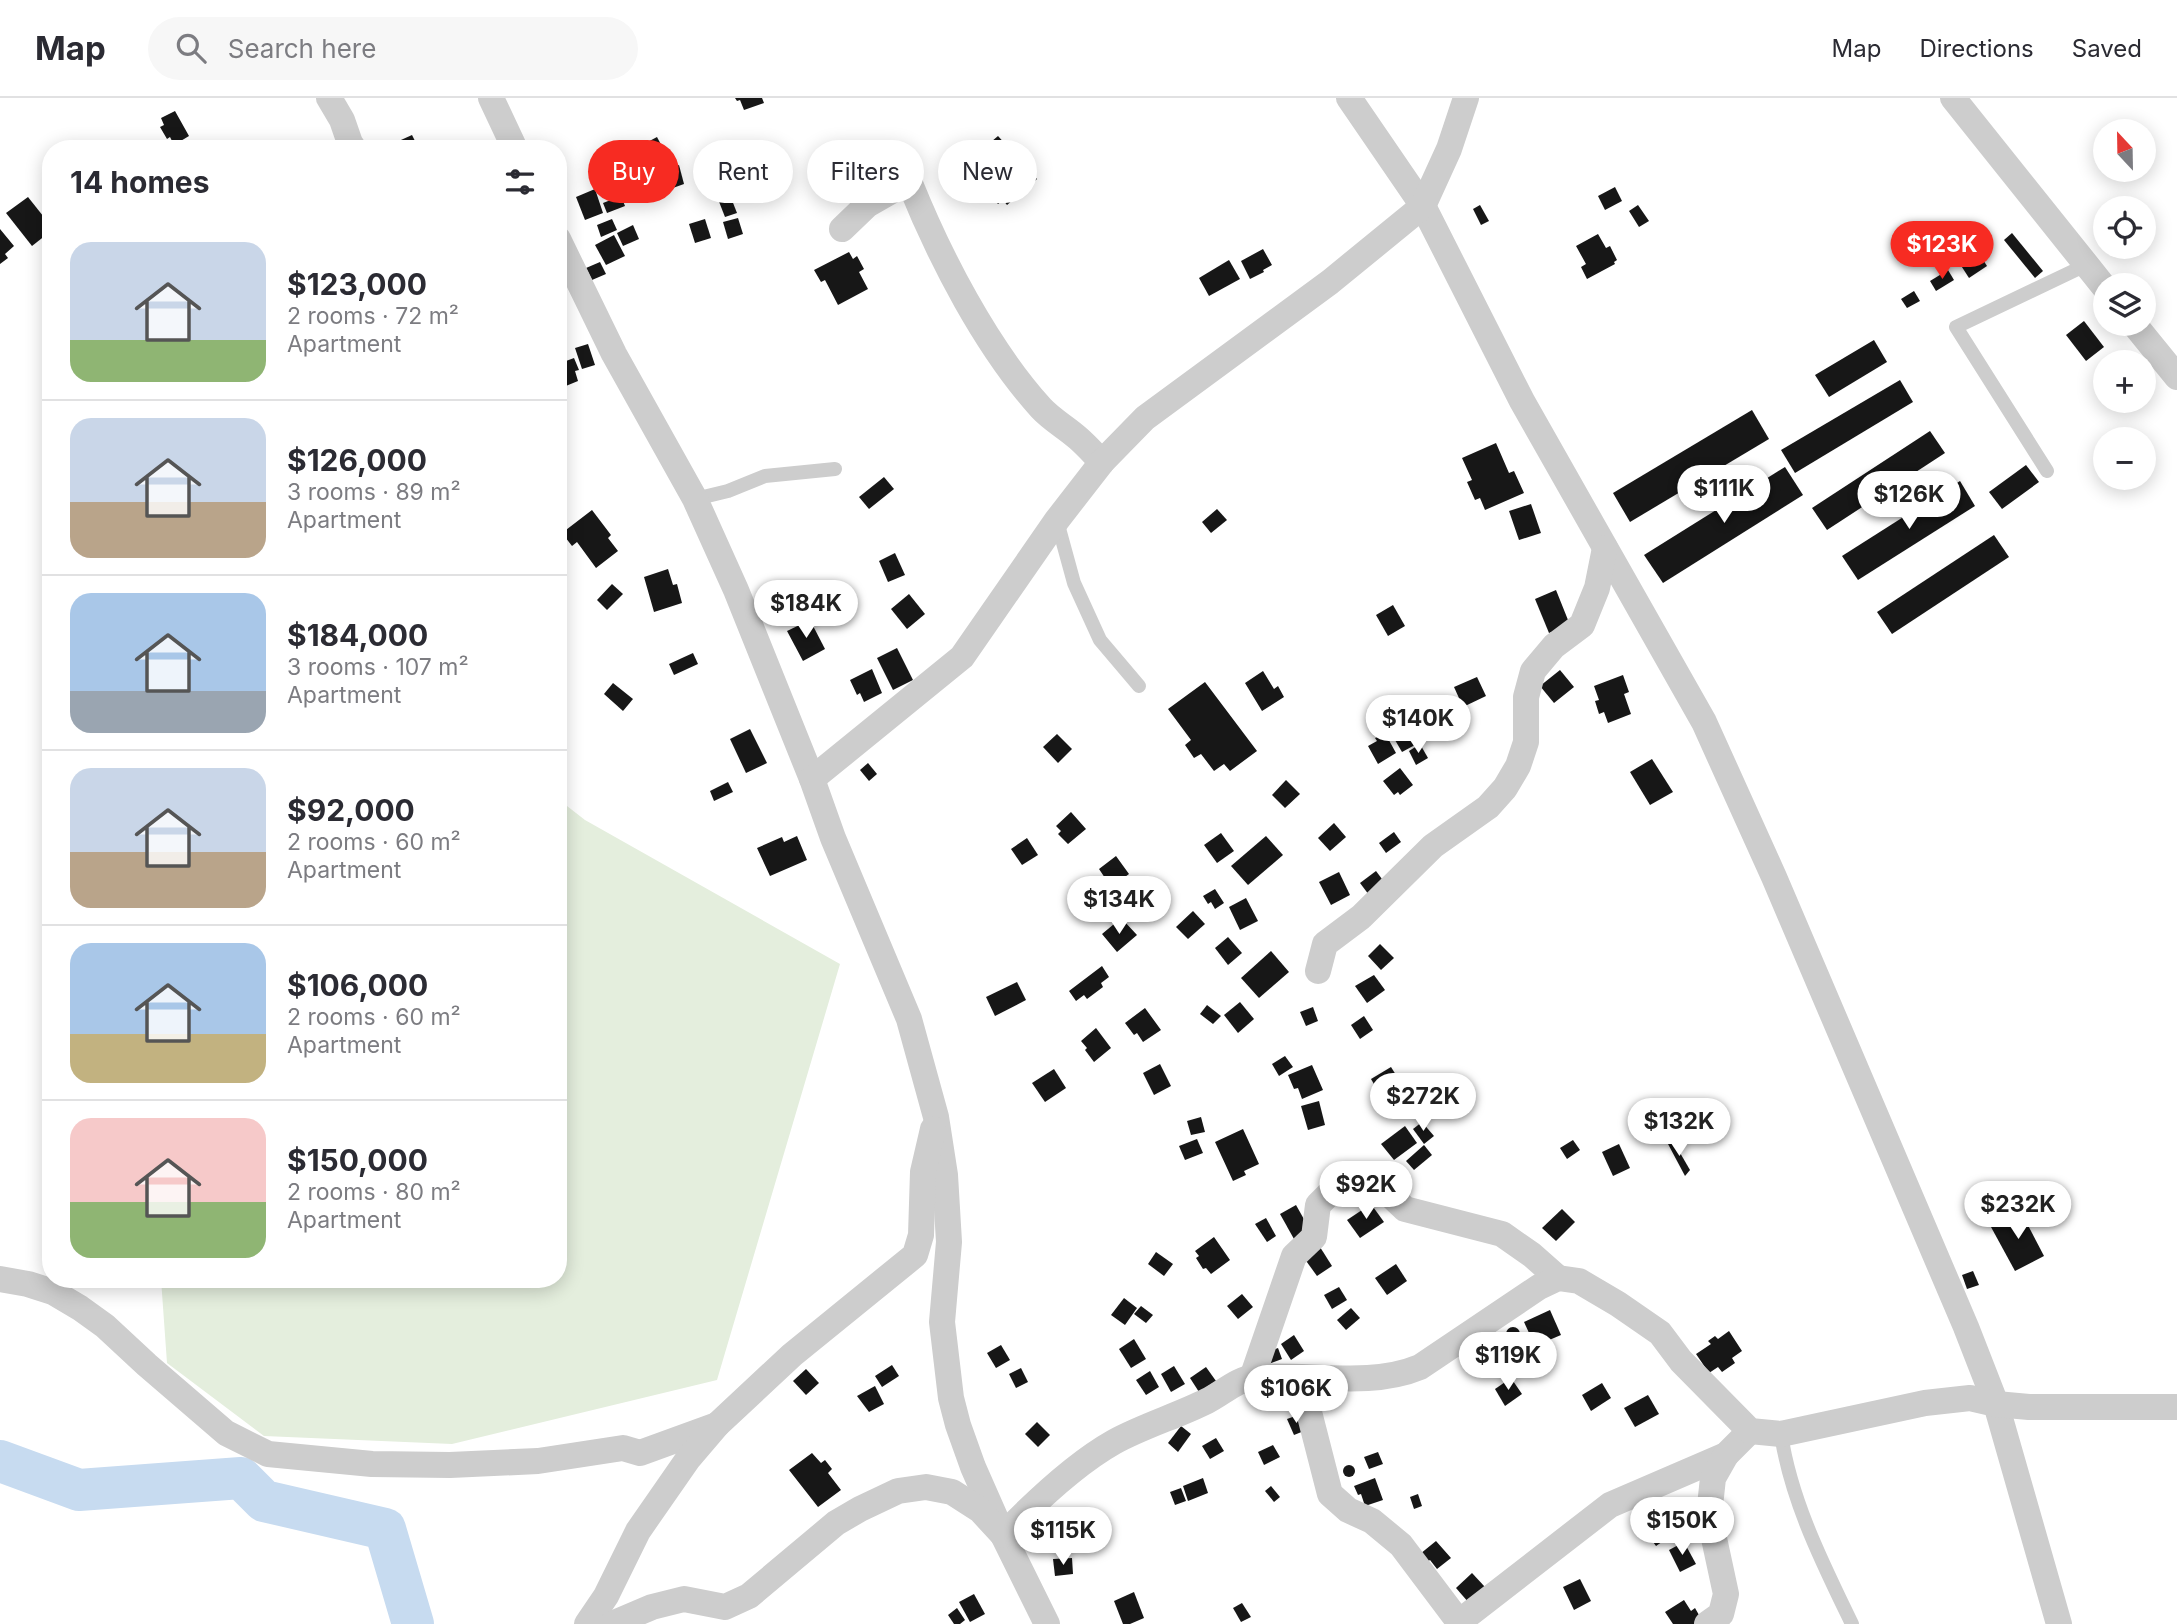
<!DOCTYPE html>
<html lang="en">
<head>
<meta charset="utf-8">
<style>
	:root { --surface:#fff; --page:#f7f7f7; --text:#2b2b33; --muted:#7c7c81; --line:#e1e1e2; --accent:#f72b22 }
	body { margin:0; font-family:Inter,sans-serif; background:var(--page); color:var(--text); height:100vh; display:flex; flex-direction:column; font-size:26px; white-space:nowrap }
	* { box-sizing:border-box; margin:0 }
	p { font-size:23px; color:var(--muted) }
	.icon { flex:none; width:38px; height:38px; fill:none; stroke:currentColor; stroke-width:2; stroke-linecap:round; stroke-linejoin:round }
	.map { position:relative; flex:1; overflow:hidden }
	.panel { position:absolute; left:42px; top:42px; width:525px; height:1148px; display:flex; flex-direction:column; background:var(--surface); border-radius:28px; box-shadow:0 4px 18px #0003 }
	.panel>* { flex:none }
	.top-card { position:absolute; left:588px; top:42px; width:665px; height:63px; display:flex; gap:14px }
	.needle { width:46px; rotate:338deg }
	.controls { position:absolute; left:2093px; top:21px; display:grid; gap:14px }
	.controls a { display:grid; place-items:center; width:63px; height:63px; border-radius:50%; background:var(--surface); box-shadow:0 4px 18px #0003; font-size:35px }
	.price { position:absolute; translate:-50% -60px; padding:0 16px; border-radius:24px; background:#fff; color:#222; font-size:23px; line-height:46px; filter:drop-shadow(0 2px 4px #0008) }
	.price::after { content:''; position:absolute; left:50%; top:42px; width:21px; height:16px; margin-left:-10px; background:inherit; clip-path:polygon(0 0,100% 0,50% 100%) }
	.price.on { background:var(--accent); color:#fff }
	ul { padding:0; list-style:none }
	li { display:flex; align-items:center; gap:21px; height:175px; padding:0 28px }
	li+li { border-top:2px solid var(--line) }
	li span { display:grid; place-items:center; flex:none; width:196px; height:140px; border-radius:21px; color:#555 }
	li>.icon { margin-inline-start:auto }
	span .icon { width:84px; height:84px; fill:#fffc; stroke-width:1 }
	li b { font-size:30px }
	h2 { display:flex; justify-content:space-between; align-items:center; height:84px; padding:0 28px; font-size:30px }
	.pill { padding:0 24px; border-radius:32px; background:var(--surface); box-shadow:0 4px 18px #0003; font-size:24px; line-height:63px }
	.pill.on { background:var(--accent); color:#fff }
	header { display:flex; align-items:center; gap:42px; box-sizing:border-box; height:98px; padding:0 35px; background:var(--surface); border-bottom:2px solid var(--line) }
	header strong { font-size:33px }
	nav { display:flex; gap:38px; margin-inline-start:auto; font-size:24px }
	.search { width:490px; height:63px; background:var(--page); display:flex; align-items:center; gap:18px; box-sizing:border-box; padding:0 24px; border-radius:38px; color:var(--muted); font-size:26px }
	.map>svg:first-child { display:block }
	.green { fill:#e4eedd }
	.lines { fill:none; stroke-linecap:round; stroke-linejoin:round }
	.river { stroke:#c7dbf0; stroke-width:42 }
	.building { fill:#171717 }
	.service { stroke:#cdcdcd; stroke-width:14 }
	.minor { stroke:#cdcdcd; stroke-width:26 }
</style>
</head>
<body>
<header>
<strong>Map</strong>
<div class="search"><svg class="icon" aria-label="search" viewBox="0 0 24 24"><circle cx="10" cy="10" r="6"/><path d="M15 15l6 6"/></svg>Search here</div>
<nav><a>Map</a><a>Directions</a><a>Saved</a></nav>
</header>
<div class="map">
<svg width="2177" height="1526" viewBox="0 0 2177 1526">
	<rect width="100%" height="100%" fill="#fff"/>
	<!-- green -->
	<polygon class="green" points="558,701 585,722 840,866 717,1282 452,1346 264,1338 167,1265 161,1181 558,1181"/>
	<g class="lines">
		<!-- river -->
		<polyline class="river" points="0,1363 79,1392 241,1380 264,1403 385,1431 413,1526"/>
	</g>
	<!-- building -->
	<g class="building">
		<polygon points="735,0 762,0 764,5 744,12 740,2 737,3"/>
		<polygon points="175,13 189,38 174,47 170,39 167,41 160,29 164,27 161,20"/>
		<polygon points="412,37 419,51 381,51"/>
		<polygon points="998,38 1037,81 1007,107 1003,102 998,106 986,92 991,89 982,79 978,83 964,67"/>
		<polygon points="657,39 666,56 651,64 642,47"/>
		<polygon points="168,42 173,51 159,51 157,47"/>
		<polygon points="445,42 449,51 424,51"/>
		<polygon points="719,47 724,57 707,65 703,54"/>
		<polygon points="838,60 848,79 824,93 814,74"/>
		<polygon points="679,67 684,86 670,91 664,72"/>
		<polygon points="633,71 642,87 629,94 620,79"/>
		<polygon points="1615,89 1622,103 1605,112 1598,98"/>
		<polygon points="595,91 603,115 585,122 576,99"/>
		<polygon points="728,92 737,115 725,119 716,96"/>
		<polygon points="621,98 625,108 607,115 603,105"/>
		<polygon points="28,99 51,128 51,133 32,148 6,115"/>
		<polygon points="1480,107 1489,123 1481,127 1473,111"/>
		<polygon points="1638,107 1649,123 1639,129 1629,113"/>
		<polygon points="738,120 743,136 728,141 723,124"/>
		<polygon points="612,121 617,132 601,139 597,127"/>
		<polygon points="705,121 711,140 695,145 689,126"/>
		<polygon points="633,127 639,141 623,148 617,135"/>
		<polygon points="0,131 14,148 5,156 8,160 0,166"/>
		<polygon points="2012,135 2043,173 2035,180 2004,142"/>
		<polygon points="1598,136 1606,150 1610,148 1617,162 1614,164 1615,166 1587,181 1581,169 1586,166 1576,148"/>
		<polygon points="614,137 625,158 606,167 595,147"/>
		<polygon points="1263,151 1272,167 1263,172 1264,174 1250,181 1241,163"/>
		<polygon points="849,154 853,161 857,158 864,171 859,174 868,191 838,207 825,182 821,184 814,172"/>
		<polygon points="1978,154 1987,168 1969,180 1960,166"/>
		<polygon points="1229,162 1240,181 1209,198 1199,180"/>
		<polygon points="600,164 606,176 592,182 586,170"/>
		<polygon points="1948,172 1954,182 1936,193 1930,183"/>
		<polygon points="1914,193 1920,203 1907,210 1901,201"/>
		<polygon points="2084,223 2104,249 2086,263 2066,237"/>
		<polygon points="1874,242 1887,264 1829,299 1815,277"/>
		<polygon points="588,246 595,267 582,271 575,250"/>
		<polygon points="574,260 579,272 575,273 578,283 561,290 558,284 558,266"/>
		<polygon points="1900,282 1913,304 1795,375 1781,352"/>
		<polygon points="1752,312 1769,341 1630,424 1613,395"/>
		<polygon points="1930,333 1945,355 1827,432 1812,410"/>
		<polygon points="1496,345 1509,375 1514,373 1524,395 1485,412 1480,400 1475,402 1467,384 1472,382 1462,360"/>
		<polygon points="2026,367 2039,384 2002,411 1989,394"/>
		<polygon points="1785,369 1803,397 1663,485 1644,457"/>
		<polygon points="884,379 894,391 869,411 859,399"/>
		<polygon points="1960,383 1975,408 1858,482 1842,458"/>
		<polygon points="1531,406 1541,435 1519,442 1509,413"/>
		<polygon points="1217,411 1227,422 1211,435 1202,424"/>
		<polygon points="592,412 611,437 608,440 618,453 596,470 577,444 572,448 562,435"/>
		<polygon points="1994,437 2009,459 1892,536 1877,514"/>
		<polygon points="895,455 905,477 888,484 879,463"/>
		<polygon points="668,471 673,487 677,486 682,505 654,514 644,479"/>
		<polygon points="612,486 623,496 607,512 597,502"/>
		<polygon points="1556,492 1570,527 1549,535 1535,501"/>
		<polygon points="909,496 925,516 907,531 891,511"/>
		<polygon points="1393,507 1405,528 1388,538 1376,517"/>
		<polygon points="810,522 825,551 803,563 787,533"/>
		<polygon points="897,550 913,582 893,592 877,560"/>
		<polygon points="693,555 698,566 674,577 669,566"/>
		<polygon points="872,571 882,595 864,604 860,595 857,597 850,582"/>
		<polygon points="1560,572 1574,589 1554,605 1540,588"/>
		<polygon points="1263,573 1274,591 1278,588 1284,599 1262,613 1245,585"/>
		<polygon points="1623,577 1629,594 1624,596 1631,616 1608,625 1604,614 1599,616 1595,603 1599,602 1594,588"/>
		<polygon points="1477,579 1486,598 1463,609 1454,589"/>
		<polygon points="1205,584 1257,653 1230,673 1224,666 1214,673 1201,656 1194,660 1185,647 1191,642 1168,611"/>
		<polygon points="613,585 633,601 623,613 604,596"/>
		<polygon points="1437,600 1449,618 1431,630 1419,612"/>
		<polygon points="1419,628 1426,641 1402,654 1395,642"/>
		<polygon points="750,631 767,665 746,675 730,641"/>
		<polygon points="1385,635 1396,655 1378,666 1368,648 1377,643 1375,640"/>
		<polygon points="1057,636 1072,651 1058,665 1043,649"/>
		<polygon points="1420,646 1428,660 1416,667 1409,653"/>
		<polygon points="1652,661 1673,694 1650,707 1630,674"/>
		<polygon points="868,665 877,676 869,683 860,672"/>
		<polygon points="1400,670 1413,687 1400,697 1398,694 1394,697 1383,683"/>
		<polygon points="1286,682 1300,696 1285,710 1272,697"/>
		<polygon points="728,684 733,694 714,703 710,693"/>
		<polygon points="1071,714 1086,731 1068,746 1058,736 1061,733 1056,728"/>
		<polygon points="1334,725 1346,739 1330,753 1318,740"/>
		<polygon points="1394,734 1401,744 1386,755 1379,745"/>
		<polygon points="1221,735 1234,753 1217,765 1204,747"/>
		<polygon points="797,738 807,762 770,778 757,750 782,739 784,744"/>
		<polygon points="1266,738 1283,757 1248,787 1231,768"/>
		<polygon points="1027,740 1038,757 1022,767 1011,751"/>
		<polygon points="1116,758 1129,776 1114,787 1110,781 1107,783 1099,771"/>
		<polygon points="1376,773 1385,785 1369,797 1360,785"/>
		<polygon points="1339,774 1350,797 1331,807 1319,784"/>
		<polygon points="1215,791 1224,805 1215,811 1211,804 1208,806 1203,798"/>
		<polygon points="1246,800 1258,823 1240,832 1229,809"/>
		<polygon points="1193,813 1205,826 1188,841 1176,829"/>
		<polygon points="1124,823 1137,837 1117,854 1102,836 1114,826 1117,829"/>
		<polygon points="1228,839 1242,855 1228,867 1215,850"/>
		<polygon points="1380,846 1394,860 1381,872 1368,858"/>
		<polygon points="1271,853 1289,874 1259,900 1241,880"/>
		<polygon points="1102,868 1109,879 1101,885 1103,889 1087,901 1084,897 1076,903 1069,893"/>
		<polygon points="1374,877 1385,892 1367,905 1355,888"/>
		<polygon points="1017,884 1026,902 995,918 986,899"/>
		<polygon points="1240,904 1254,921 1238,935 1224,917"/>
		<polygon points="1207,907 1221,918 1213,926 1200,916"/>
		<polygon points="1313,909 1318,923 1306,928 1300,914"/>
		<polygon points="1145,910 1161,932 1143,944 1137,935 1134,937 1125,925"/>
		<polygon points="1364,918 1373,932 1360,941 1351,927"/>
		<polygon points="1096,930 1111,950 1094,964 1085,952 1087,950 1081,943"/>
		<polygon points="1285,958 1293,969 1279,978 1272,966"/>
		<polygon points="1160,966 1171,988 1154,997 1143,975"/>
		<polygon points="1312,967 1323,992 1302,1001 1298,990 1294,991 1288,977"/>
		<polygon points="1391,969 1406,993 1385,1005 1371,981"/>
		<polygon points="1054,971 1066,990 1045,1004 1032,985"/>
		<polygon points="1319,1003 1325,1027 1308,1032 1301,1008"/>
		<polygon points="1201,1019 1205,1034 1191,1037 1187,1023"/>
		<polygon points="1422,1024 1434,1038 1424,1046 1413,1031"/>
		<polygon points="1405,1028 1417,1045 1394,1062 1381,1046"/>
		<polygon points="1243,1031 1259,1066 1244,1073 1246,1077 1233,1083 1215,1044"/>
		<polygon points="1197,1041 1203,1055 1185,1062 1179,1048"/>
		<polygon points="1672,1041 1690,1072 1685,1078 1668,1046"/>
		<polygon points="1573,1042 1580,1052 1567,1061 1560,1050"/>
		<polygon points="1619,1046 1630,1070 1613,1078 1602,1054"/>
		<polygon points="1424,1047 1432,1057 1414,1072 1406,1063"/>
		<polygon points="1371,1106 1384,1124 1360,1140 1347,1122"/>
		<polygon points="1296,1107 1310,1132 1294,1141 1280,1116"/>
		<polygon points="1562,1111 1575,1124 1556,1143 1542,1130"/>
		<polygon points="2021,1114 2044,1158 2015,1173 1991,1129"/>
		<polygon points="1266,1120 1276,1138 1267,1144 1255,1126"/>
		<polygon points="1214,1139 1230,1162 1211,1176 1206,1170 1203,1171 1196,1160 1199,1158 1195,1153"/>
		<polygon points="1320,1149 1332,1168 1317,1178 1304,1160"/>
		<polygon points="1156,1154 1173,1166 1164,1178 1148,1166"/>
		<polygon points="1396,1166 1407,1183 1387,1197 1375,1180"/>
		<polygon points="1973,1173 1979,1187 1967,1191 1962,1177"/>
		<polygon points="1339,1189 1347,1202 1332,1211 1324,1197"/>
		<polygon points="1242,1196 1253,1209 1238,1221 1227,1208"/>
		<polygon points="1124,1200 1137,1210 1125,1227 1111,1217"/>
		<polygon points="1141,1208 1153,1217 1146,1225 1134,1216"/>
		<polygon points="1351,1210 1360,1220 1346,1232 1337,1222"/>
		<polygon points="1550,1212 1561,1237 1535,1248 1524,1224"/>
		<circle cx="1513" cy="1236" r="7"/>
		<polygon points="1729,1233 1742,1253 1732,1260 1735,1265 1722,1274 1718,1269 1709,1275 1696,1256 1711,1246 1708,1243 1715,1238 1718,1241"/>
		<polygon points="1294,1237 1304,1253 1291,1262 1281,1246"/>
		<polygon points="1134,1241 1146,1261 1131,1270 1119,1251"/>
		<polygon points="1001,1247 1010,1262 996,1270 987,1255"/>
		<polygon points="1278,1250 1282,1261 1269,1266 1265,1255"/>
		<polygon points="892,1267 899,1278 882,1289 875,1278"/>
		<polygon points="1174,1268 1185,1286 1171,1294 1161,1276"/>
		<polygon points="1206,1269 1216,1283 1199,1294 1190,1280"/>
		<polygon points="1021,1270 1028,1284 1016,1290 1009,1276"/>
		<polygon points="806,1271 819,1285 806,1297 793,1283"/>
		<polygon points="1150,1273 1159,1289 1146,1297 1136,1282"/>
		<polygon points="1511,1280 1522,1296 1505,1308 1495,1291"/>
		<polygon points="1602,1285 1611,1300 1591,1313 1582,1297"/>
		<polygon points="875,1288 884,1306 869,1314 857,1298"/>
		<polygon points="1648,1297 1659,1316 1635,1329 1624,1310"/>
		<polygon points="1298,1317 1304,1333 1294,1337 1287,1321"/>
		<polygon points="1037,1324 1050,1337 1038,1349 1025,1336"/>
		<polygon points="1181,1328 1191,1336 1178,1354 1168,1345"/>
		<polygon points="1216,1340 1224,1353 1210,1361 1202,1348"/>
		<polygon points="1273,1347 1280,1359 1264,1367 1258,1354"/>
		<polygon points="1378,1354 1383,1366 1369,1371 1364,1359"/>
		<polygon points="812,1355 821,1365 825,1362 832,1371 828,1375 841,1392 818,1409 789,1372"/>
		<circle cx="1349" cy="1373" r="6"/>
		<polygon points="1203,1380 1208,1395 1188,1403 1183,1388"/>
		<polygon points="1375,1380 1383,1402 1365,1408 1361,1396 1358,1397 1354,1388"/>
		<polygon points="1271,1388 1280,1399 1274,1404 1265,1393"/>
		<polygon points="1181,1390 1186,1403 1175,1407 1170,1394"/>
		<polygon points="1418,1396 1422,1408 1414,1411 1410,1399"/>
		<polygon points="1665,1415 1678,1433 1656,1448 1645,1433 1656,1425 1654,1422"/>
		<polygon points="1436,1443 1451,1460 1437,1471 1430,1462 1427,1464 1420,1456"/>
		<polygon points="1684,1444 1696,1466 1680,1474 1669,1452"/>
		<polygon points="1072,1460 1073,1476 1055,1478 1053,1461"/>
		<polygon points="1472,1475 1485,1489 1469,1505 1456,1490"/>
		<polygon points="1580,1481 1591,1503 1574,1512 1563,1489"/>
		<polygon points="1134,1494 1144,1520 1130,1526 1123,1526 1114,1503"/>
		<polygon points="974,1496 985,1516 970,1524 959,1504"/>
		<polygon points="1684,1502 1691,1513 1695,1510 1703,1524 1700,1526 1673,1526 1665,1514"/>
		<polygon points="1242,1505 1251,1519 1241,1524 1233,1510"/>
		<polygon points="957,1510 965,1522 960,1526 954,1526 948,1517"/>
	</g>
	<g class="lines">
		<!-- service -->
		<g class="service">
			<polyline points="2047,373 1956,229 2086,167"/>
			<polyline points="695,401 728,393 765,378 835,371"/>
			<polyline points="1057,423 1074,485 1100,542 1139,588"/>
			<path d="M1781,1336C1791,1403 1823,1466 1852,1526"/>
		</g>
		<!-- minor -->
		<g class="minor">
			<polyline points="329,0 342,22 350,45 354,51"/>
			<polyline points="491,0 515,51"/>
			<polyline points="1349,0 1423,108 1522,303 1704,624 1774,779 1966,1229 1996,1306 2059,1526"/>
			<polyline points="1953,0 2105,190"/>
			<path d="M842,131L867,107L909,83C940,160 986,249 1041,310C1052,322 1067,330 1079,341C1087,348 1094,356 1102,364"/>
			<polyline points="558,141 614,256 695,401 736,492 812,681 833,740 909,921 936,1019 945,1077 949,1144 942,1224 951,1300 958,1327 973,1369 1003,1437 1047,1526"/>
			<polyline points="2134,226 2177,279"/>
			<polyline points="812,681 962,559 1057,422 1102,364 1145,320 1330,184 1423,108 1449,51 1466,0"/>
			<polyline points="1318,873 1325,846 1361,819 1433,748 1488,709 1505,690 1518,668 1526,644 1526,599 1533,573 1554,548 1582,527 1597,490 1605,450"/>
			<polyline points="0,1181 28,1186 53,1194 80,1210 105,1228 147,1267 226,1335 268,1356 372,1366 450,1367 538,1363 623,1350 640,1355 717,1327"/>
			<polyline points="1300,1279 1330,1396 1348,1412 1372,1423 1401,1447 1459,1524 1610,1407 1726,1357 1750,1333"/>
			<polyline points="1252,1280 1294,1158 1314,1139 1318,1107 1337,1088 1364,1083 1385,1092 1405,1111 1502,1136 1532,1157 1558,1180"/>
			<polyline points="587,1526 606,1498 638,1433 688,1361 717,1327 792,1257 915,1157 921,1137 923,1074 933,1031"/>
			<path d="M612,1526L652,1509L684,1501L725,1509L749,1498L836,1425L860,1411L898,1393L926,1389L952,1394L980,1412L1003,1437C1034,1405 1075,1366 1114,1344C1143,1328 1177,1318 1207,1303C1223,1295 1237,1281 1255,1279C1308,1275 1370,1290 1420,1269L1539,1189L1558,1180L1579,1183L1618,1206L1660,1235L1681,1263L1750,1333L1781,1336L1925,1305L1970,1300L1996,1306L2029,1309H2177"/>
			<polyline points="1707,1526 1721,1516 1726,1496 1709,1417 1713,1380 1726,1357"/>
		</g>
	</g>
</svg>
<div class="controls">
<a><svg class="needle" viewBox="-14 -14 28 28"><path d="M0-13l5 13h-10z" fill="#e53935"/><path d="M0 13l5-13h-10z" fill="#7c7c81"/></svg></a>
<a><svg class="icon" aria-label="locate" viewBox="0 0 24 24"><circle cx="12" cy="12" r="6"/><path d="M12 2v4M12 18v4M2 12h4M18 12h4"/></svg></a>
<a><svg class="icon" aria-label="layers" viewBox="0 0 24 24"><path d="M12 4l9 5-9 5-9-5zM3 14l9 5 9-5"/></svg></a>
<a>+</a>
<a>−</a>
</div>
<b class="price on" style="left:1942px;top:183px">$123K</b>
<b class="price" style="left:1724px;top:427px">$111K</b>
<b class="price" style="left:1909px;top:433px">$126K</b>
<b class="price" style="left:806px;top:542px">$184K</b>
<b class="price" style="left:1418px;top:657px">$140K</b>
<b class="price" style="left:1119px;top:838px">$134K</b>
<b class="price" style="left:1423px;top:1035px">$272K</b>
<b class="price" style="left:1679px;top:1060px">$132K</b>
<b class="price" style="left:1366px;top:1123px">$92K</b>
<b class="price" style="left:2018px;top:1143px">$232K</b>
<b class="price" style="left:1508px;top:1294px">$119K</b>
<b class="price" style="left:1296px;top:1327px">$106K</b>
<b class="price" style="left:1682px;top:1459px">$150K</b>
<b class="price" style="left:1063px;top:1469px">$115K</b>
<div class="top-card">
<a class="pill on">Buy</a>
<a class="pill">Rent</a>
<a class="pill">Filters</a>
<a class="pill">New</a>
</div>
<section class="panel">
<h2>14 homes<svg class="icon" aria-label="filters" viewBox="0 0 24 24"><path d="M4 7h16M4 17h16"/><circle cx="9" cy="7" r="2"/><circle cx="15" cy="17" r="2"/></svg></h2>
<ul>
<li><span style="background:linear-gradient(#c9d6e8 70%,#8fb573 0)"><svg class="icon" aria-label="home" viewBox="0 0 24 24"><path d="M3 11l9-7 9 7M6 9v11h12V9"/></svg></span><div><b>$123,000</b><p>2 rooms · 72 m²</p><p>Apartment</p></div></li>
<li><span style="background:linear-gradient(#c9d6e8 60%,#b9a48a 0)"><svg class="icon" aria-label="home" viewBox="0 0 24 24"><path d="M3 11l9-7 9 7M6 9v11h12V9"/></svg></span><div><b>$126,000</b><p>3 rooms · 89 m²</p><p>Apartment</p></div></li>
<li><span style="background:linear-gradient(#a9c7e8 70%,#9aa5b1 0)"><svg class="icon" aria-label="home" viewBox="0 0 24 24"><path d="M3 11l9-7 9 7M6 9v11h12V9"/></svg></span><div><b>$184,000</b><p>3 rooms · 107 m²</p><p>Apartment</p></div></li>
<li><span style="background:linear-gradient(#c9d6e8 60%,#b9a48a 0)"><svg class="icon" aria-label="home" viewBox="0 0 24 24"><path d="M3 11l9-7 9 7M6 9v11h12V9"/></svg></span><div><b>$92,000</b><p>2 rooms · 60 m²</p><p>Apartment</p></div></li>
<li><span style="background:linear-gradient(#a9c7e8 65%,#c2b280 0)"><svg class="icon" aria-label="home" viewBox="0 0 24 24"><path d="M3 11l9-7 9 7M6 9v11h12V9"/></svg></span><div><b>$106,000</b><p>2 rooms · 60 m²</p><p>Apartment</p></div></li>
<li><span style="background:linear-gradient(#f6c9c9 60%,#8fb573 0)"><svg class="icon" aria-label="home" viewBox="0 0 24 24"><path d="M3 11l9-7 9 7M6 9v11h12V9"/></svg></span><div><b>$150,000</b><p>2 rooms · 80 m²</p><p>Apartment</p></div></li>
</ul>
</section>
</div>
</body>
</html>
